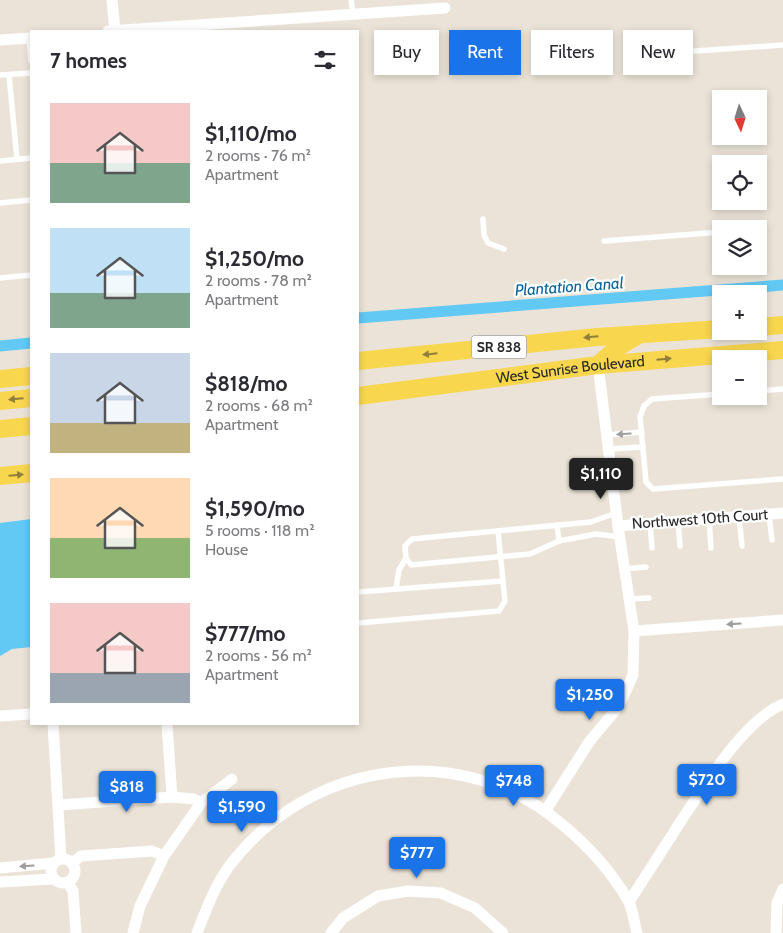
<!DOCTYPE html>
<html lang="en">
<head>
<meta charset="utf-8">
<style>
	:root { --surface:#fff; --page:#f2f2f3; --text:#2b2b33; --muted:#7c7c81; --accent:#1a73e8 }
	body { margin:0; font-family:Cabin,sans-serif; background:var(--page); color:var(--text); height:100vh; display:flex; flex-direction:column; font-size:19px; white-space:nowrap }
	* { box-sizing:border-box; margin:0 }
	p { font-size:16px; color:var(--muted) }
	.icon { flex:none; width:28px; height:28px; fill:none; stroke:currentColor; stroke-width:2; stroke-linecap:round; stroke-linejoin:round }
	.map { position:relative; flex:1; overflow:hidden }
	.side { position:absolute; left:30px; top:30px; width:329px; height:695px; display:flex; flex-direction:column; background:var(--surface); border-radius:0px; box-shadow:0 2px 8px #0003 }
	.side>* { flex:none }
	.banner { position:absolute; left:374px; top:30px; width:334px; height:45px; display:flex; gap:10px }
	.needle { width:32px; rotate:176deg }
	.controls { position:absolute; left:712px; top:90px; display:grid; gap:10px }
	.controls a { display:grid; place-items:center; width:55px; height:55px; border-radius:0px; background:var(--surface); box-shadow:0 2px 8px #0003; font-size:25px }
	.price { position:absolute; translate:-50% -42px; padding:0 11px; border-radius:5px; background:var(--accent); color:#fff; font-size:16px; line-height:32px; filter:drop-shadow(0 1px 2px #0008) }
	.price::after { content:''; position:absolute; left:50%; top:30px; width:15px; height:11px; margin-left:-8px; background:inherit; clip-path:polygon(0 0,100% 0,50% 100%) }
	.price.on { background:#222; color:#fff }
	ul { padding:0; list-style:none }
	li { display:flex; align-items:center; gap:15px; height:125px; padding:0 20px }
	li span { display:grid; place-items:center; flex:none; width:140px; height:100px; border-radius:0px; color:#555 }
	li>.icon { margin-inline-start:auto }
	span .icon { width:60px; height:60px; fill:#fffc; stroke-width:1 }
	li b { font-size:21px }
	h2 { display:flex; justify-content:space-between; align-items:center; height:60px; padding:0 20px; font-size:21px }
	.pill { padding:0 18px; border-radius:0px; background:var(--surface); box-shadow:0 2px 8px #0003; font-size:18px; line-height:45px }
	.pill.on { background:var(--accent); color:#fff }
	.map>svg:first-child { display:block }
	.water { fill:#62c9f5 }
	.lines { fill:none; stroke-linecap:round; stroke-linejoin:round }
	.canal { stroke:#62c9f5; stroke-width:11 }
	.lane { stroke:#fff; stroke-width:5.5 }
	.street { stroke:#fff; stroke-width:11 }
	.primary { stroke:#f8d64e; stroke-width:18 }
	.oneway { fill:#907e3a }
	.oneway2 { fill:#9e9e9e }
	.labels { text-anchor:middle; stroke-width:4.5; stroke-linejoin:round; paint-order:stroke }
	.shield { fill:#fff; stroke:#686868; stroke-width:1 }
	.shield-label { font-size:14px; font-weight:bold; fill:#272727 }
	.street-label { font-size:15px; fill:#272727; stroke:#fff }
	.water-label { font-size:16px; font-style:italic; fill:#06639c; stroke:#fff }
</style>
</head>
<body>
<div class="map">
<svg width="783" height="933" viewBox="0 0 783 933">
	<rect width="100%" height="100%" fill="#ebe3d7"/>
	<!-- water -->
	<polygon class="water" points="31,519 31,647 12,649 0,656 0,523"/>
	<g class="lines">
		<!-- canal -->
		<g class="canal">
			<polyline points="358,318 783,285"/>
			<polyline points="0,346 31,343"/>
		</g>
		<!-- lane -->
		<g class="lane">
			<polyline points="351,0 353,14"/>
			<polyline points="29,38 31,61"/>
			<polyline points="666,53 783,45"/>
			<polyline points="0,75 31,73"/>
			<polyline points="9,75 17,159"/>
			<polyline points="0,161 31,158"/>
			<polyline points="0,203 31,200"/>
			<polyline points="483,219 484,235 488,243 504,249"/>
			<polyline points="604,241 721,232"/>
			<polyline points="0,278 31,275"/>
			<polyline points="759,391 783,389"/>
			<polyline points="721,394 652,399 644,406 640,417 646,482 653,489 783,479"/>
			<polyline points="607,435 642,432"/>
			<polyline points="608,449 643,447"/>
			<polyline points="616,513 591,522 412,539 405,546 406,558 411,565 530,554 559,541 596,534 620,537"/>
			<polyline points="769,514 772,540"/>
			<polyline points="739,516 742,546"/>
			<polyline points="709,519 711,548"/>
			<polyline points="678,521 680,546"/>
			<polyline points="650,523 652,548"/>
			<polyline points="557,525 559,541"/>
			<polyline points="624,569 646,567"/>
			<polyline points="396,589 399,570 406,558"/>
			<polyline points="358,592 503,581"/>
			<polyline points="629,599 649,598"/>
			<polyline points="358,623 499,611 505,601 498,531"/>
		</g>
		<!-- street -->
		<g class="street">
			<polyline points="112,0 115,31"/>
			<polyline points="108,31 445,8"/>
			<polyline points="0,40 31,38"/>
			<polyline points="618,526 783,513"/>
			<polyline points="634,631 783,620"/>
			<polyline points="0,716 31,714"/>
			<polyline points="53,724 61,858"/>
			<polyline points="167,724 172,797"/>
			<polyline points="59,805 172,797 194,799 201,803"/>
			<polyline points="546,810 589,742 619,706 633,675 634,631 618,526 598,365"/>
			<circle cx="63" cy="871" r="12"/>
			<polyline points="72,863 81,856 152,851 164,856"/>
			<polyline points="0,868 53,863"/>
			<polyline points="0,882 53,879"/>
			<polyline points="67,882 73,891 76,933"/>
			<path d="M629,902C646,875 664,848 681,821C705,785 743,721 783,704"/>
			<polyline points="133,933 140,906 164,856 201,803 232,779"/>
			<path d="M197,933C206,910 215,885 230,865C311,759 463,738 564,826C588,846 612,873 628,900C633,909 634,923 637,933"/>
			<polyline points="331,933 343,918 378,896 408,891 441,893 475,908 503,933"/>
			<polyline points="776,933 777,903 783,889"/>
		</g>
		<!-- primary -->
		<g class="primary">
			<polyline points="759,327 783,325"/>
			<polyline points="358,361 597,337 721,329"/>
			<polyline points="598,365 618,347 637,336"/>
			<polyline points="0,379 31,376"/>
			<path id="s1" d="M358,396L598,365L783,350"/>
			<polyline points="0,401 31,398"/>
			<polyline points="0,429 31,426"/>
			<polyline points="0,476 31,473"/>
		</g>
	</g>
	<!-- one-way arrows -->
	<defs><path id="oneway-solid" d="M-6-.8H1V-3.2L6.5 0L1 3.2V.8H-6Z" transform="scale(1.25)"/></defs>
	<g class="oneway">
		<use href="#oneway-solid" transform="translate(591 337) rotate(175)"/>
		<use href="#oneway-solid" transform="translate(430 354) rotate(174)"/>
		<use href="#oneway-solid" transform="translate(664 359) rotate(-5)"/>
		<use href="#oneway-solid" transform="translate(16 399) rotate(175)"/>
		<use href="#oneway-solid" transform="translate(16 475) rotate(-5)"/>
	</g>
	<g class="oneway2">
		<use href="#oneway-solid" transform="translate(624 434) rotate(176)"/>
		<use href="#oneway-solid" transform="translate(734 624) rotate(176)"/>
		<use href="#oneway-solid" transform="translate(27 866) rotate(176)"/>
	</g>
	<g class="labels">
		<!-- shield labels -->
		<rect class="shield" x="471.5" y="335.5" width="55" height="23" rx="4"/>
		<g class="shield-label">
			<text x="499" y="352">SR 838</text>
		</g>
		<!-- street labels -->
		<g class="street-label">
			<text dy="5" stroke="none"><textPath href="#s1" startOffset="214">West Sunrise Boulevard</textPath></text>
			<text transform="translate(700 519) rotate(-4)" y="5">Northwest 10th Court</text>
		</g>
		<!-- water labels -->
		<g class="water-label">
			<text transform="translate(569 286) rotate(-4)" y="6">Plantation Canal</text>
		</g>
	</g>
</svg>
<div class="controls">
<a><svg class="needle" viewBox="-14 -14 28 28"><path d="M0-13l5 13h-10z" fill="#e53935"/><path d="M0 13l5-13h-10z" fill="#7c7c81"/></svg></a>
<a><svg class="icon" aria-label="locate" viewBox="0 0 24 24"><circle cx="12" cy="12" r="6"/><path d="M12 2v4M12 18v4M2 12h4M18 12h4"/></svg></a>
<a><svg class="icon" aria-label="layers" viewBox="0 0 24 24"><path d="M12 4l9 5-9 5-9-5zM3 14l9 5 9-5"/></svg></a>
<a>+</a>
<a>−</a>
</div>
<b class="price on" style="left:601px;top:500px">$1,110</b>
<b class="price" style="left:590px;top:721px">$1,250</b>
<b class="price" style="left:707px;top:806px">$720</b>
<b class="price" style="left:514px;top:807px">$748</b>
<b class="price" style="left:127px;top:813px">$818</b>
<b class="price" style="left:242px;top:833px">$1,590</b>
<b class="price" style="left:417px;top:879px">$777</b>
<div class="banner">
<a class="pill">Buy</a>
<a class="pill on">Rent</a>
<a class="pill">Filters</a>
<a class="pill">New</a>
</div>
<section class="side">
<h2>7 homes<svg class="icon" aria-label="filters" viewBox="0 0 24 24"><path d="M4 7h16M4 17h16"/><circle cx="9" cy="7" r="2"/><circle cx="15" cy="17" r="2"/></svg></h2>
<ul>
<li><span style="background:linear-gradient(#f6c9c9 60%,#7fa58c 0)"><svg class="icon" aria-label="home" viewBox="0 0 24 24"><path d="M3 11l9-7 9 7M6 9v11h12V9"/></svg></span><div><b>$1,110/mo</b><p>2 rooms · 76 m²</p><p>Apartment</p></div></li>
<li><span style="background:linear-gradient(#bfe0f5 65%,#7fa58c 0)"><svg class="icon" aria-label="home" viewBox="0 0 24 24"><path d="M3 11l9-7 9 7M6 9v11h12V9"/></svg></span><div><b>$1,250/mo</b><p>2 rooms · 78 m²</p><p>Apartment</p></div></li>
<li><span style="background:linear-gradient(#c9d6e8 70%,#c2b280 0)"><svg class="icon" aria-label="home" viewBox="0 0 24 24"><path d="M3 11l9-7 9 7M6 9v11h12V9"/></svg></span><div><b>$818/mo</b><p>2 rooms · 68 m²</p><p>Apartment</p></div></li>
<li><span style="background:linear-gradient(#ffd9b3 60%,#8fb573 0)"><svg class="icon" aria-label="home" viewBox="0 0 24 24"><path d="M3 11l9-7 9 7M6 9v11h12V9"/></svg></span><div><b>$1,590/mo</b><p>5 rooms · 118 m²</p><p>House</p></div></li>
<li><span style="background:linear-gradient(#f6c9c9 70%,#9aa5b1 0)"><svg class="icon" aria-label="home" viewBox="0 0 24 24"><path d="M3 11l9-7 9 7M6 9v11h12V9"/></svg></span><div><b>$777/mo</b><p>2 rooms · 56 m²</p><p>Apartment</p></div></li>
</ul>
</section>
</div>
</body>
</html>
